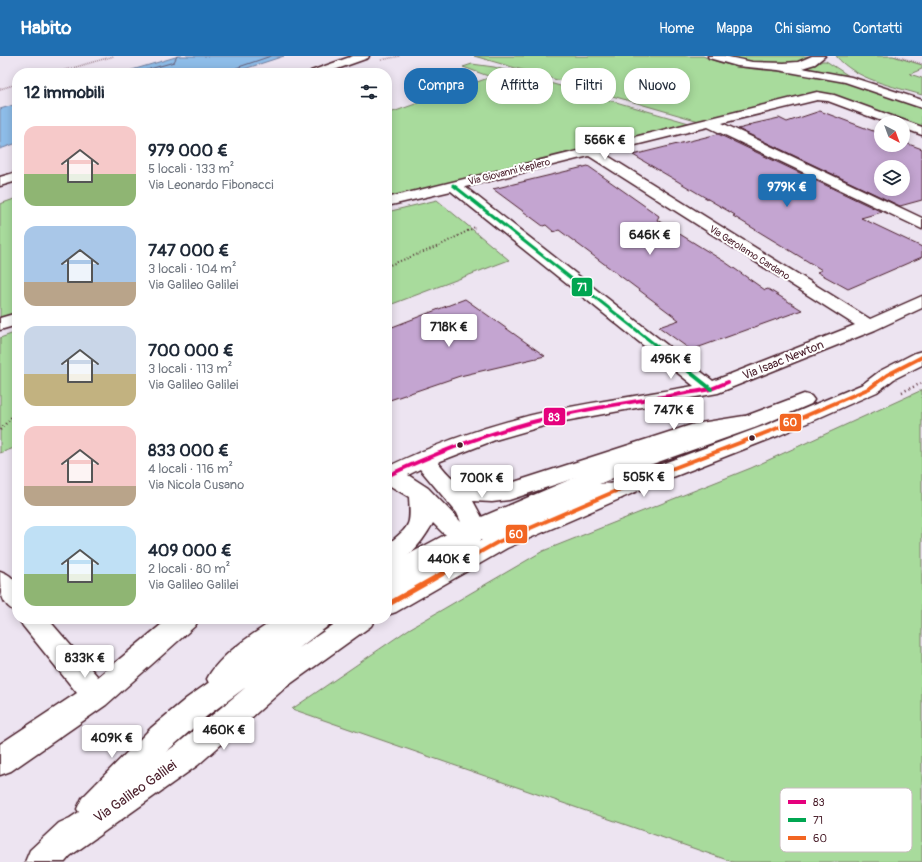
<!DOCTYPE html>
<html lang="it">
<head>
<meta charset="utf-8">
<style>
	:root { --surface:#fff; --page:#f2f2f3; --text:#1f2937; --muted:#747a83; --accent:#1f6fb2 }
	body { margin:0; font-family:Pangolin,sans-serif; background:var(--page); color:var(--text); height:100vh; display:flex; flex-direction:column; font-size:15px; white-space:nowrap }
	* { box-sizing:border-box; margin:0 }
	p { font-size:13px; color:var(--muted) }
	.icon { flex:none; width:22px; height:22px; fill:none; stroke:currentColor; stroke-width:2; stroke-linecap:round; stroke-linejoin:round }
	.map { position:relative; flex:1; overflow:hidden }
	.sheet { position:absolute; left:12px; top:12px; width:380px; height:556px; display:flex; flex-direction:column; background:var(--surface); border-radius:16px; box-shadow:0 2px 10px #0003 }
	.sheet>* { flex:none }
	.guide { position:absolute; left:404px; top:12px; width:380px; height:36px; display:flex; gap:8px }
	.needle { width:26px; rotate:139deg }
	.tools { position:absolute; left:874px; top:60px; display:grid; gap:8px }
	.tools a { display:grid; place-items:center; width:36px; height:36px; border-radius:50%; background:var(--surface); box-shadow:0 2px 10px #0003; font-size:20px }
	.price { position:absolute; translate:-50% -34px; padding:0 9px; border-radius:4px; background:#fff; color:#222; font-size:13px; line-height:26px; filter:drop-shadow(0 1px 2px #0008) }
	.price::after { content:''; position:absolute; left:50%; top:24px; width:12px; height:9px; margin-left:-6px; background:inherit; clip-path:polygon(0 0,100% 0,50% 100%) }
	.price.active { background:var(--accent); color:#fff }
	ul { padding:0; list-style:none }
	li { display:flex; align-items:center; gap:12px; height:100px; padding:0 12px }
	li span { display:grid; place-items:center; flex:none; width:112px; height:80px; border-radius:12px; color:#555 }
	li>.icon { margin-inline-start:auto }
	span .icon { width:48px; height:48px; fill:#fffc; stroke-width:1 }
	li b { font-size:17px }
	h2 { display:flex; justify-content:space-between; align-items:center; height:48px; padding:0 12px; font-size:17px }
	.pill { padding:0 14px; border-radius:16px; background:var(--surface); box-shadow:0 2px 10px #0003; font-size:14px; line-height:36px }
	.pill.active { background:var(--accent); color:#fff }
	header { display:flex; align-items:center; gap:24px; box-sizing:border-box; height:56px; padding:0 20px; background:var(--accent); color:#fff }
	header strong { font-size:19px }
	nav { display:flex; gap:22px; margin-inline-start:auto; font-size:14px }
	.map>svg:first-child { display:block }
	.green { fill:#a8db9c; stroke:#797d64 }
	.water { fill:#8ebde9; stroke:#737e9d }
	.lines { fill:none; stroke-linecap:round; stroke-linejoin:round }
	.shore { stroke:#655e77; stroke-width:1 }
	.building { fill:#c4a5d1; stroke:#4a1f2b; fill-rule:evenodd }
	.minor-casing { stroke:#4a1f2b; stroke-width:3 }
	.major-casing { stroke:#4a1f2b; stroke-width:3 }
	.path-far2 { stroke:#4a1f2b; stroke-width:1.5; stroke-dasharray:0.5 1.5; stroke-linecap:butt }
	.path-far1 { stroke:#4a1f2b; stroke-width:2; stroke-dasharray:1 2.5; stroke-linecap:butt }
	.path { stroke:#4a1f2b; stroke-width:2.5; stroke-dasharray:1 3; stroke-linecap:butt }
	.minor { fill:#fff; fill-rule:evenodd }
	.major { fill:#fff; fill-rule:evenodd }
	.bus-1-casing { stroke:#fff; stroke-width:7 }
	.bus-2-far1-casing { stroke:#fff; stroke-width:5.5 }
	.bus-2-casing { stroke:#fff; stroke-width:7 }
	.bus-3-far1-casing { stroke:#fff; stroke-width:7 }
	.bus-3-casing { stroke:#fff; stroke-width:8 }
	.bus-1 { stroke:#e5007d; stroke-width:4 }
	.bus-2-far1 { stroke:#00a651; stroke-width:3 }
	.bus-2 { stroke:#00a651; stroke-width:4 }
	.bus-3-far1 { stroke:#f26522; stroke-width:4 }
	.bus-3 { stroke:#f26522; stroke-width:5 }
	.bus-dot { fill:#4a1f2b; stroke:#fff; stroke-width:1.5 }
	.labels { text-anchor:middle; stroke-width:4; stroke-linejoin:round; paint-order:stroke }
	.far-street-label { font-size:10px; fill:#4a1f2b; stroke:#fff }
	.street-label { font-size:12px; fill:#4a1f2b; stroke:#fff }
	.near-street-label { font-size:14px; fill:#4a1f2b; stroke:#fff }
	.key { fill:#fff; stroke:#c9bcbf; stroke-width:1 }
	.key-label { font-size:11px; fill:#4a1f2b }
	.line-badge { stroke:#fff; stroke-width:1.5 }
	.badge-label { font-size:11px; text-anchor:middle; font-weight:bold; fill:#fff }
</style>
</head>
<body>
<header>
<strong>Habito</strong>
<nav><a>Home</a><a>Mappa</a><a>Chi siamo</a><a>Contatti</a></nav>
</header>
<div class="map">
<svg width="922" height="806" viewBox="0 0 922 806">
	<rect width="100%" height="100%" fill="#ede4f1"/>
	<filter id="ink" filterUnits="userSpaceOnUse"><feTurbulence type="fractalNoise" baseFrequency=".025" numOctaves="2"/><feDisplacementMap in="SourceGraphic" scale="8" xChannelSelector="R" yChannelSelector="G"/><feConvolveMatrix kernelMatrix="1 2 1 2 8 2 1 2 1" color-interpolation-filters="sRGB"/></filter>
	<g filter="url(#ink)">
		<!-- green -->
		<g class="green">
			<path d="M474,0H703C734,15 771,13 805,18C845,24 883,38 922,50V71L833,39L699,65Z"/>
			<path d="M722,0H810C792,15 743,6 722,0Z"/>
			<path d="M836,0H893L922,9V13L910,18L922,22V39C893,30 856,24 836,0Z"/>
			<polygon points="822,5 826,5 849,20 802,12 815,9"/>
			<polygon points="472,8 494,11 689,67 387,142 387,54 393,56 491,21 463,11"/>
			<polygon points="17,142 17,256 0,263 0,148"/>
			<polygon points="437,144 509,204 387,250 387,156"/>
			<polygon points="17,276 17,391 0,397 0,282"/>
			<polygon points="922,334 922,806 733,806 292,653 409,573 543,495 751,412"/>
		</g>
		<!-- water -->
		<g class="water">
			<polygon points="179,0 284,0 232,17 122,17"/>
			<polygon points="17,48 17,87 0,93 0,53"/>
		</g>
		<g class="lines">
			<!-- shore -->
			<g class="shore">
				<polyline points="136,17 174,6 177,0"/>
				<polyline points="233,17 236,12 271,0"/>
			</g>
		</g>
		<!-- building -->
		<g class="building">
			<path d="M820,55L881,78V89H903V86L922,93V144L900,150L738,73L750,70L748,69L779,62L787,66ZM881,111H903V133H881Z"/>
			<polygon points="718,78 882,156 861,162 922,191 922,201 848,233 817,216 822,214 733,160 735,159 633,99"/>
			<polygon points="588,110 659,160 657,164 725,206 765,234 768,233 802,254 691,294 659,271 679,264 559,174 554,176 546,169 543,170 493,133"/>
			<polygon points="465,243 545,300 460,320 387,345 387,273"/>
		</g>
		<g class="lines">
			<!-- minor casing -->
			<g class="minor-casing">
				<g id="minor">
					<polygon points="353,0 369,0 368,2 326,17 309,17 311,15"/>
					<path d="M817,36L834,39L922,71V79L903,72V67H887L828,45L817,44L722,67L922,162V173L708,71L603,97L870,263L922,240V252L875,274L718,337L554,367L495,384L438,406C443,412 448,419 455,424C465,433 495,430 508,428L694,368L744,360L751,362L755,367L751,372L704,379L509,444L492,446L473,445L485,467C531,468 572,416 622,430L625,436L622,442C612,445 602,443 591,445C559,460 517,486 480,484L474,497L467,503L396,545L387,548V526L449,491L457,483L443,477L433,467C423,485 407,506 387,512V489C410,469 411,472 409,441L387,428V411C440,386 496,366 554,354C600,345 648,338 694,330L451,135L387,150V142ZM589,100L855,269L713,325L465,131ZM420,413L457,457L461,466L428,432L408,419Z"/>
					<polygon points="17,116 17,125 0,130 0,121"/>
					<polygon points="17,257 17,269 0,274 0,262"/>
					<path d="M0,515C22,522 17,537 17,556C0,549 0,534 0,515Z"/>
					<polygon points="19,563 48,563 98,621 168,563 199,563 195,570 106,649 11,715 0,719 0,688 77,637 23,570"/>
					<path d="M276,563H310L306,570L266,598L231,631L221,635L211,631L207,623C218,600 254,577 276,563Z"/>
				</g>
			</g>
			<!-- major casing -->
			<g class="major-casing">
				<g id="major">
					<polygon points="708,0 724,0 752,6 784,7 798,6 812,0 825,0 815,8 802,12 851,21 922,44 922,52 845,26 778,14 737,10 709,2"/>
					<polygon points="922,295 922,309 894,323 877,336 780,379 640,434 507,492 396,556 387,559 387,537 489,480 624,422 766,369 863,328 880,315 915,297"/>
					<polygon points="804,338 811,340 814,344 811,348 757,371 613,422 481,480 396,529 387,532 387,510 465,468 597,412 743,361"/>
					<path d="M299,563H332L328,570L299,592L342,563H375L371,570L286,631L198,709L70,800L65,806H25L30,794L59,767L70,762L79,756L77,753L82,742L151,672L187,642ZM246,631L176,689L166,696L207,660Z"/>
				</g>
			</g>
			<!-- path-far2 -->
			<g class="path-far2">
				<polyline points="896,0 922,8"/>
				<polyline points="381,4 400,0"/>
				<polyline points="55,17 114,0"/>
				<polyline points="0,33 17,28"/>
			</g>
			<!-- path-far1 -->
			<polyline class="path-far1" points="387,210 439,190 475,171"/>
			<!-- path -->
			<g class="path">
				<polyline points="902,336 922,327"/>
				<polyline points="0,374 17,355"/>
			</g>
			<!-- minor -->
			<use href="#minor" class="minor"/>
			<!-- major -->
			<use href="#major" class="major"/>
			<!-- bus-1 casing -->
			<g class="bus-1-casing">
				<path id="bus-1" d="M387,420C440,395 495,374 553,361C604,349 659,342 711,333L728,326"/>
			</g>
			<!-- bus-2-far1 casing -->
			<g class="bus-2-far1-casing">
				<polyline id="bus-2-far1" points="453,129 663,295"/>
			</g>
			<!-- bus-2 casing -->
			<g class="bus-2-casing">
				<polyline id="bus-2" points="662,294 711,333"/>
			</g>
			<!-- bus-3-far1 casing -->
			<g class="bus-3-far1-casing">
				<polyline id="bus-3-far1" points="445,516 498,486 632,428 773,374 870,332 887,319 922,301"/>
			</g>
			<!-- bus-3 casing -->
			<g class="bus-3-casing">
				<polyline id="bus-3" points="387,549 447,515"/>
			</g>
			<!-- bus-1 -->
			<use href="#bus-1" class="bus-1"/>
			<!-- bus-2-far1 -->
			<use href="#bus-2-far1" class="bus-2-far1"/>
			<!-- bus-2 -->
			<use href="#bus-2" class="bus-2"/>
			<!-- bus-3-far1 -->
			<use href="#bus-3-far1" class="bus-3-far1"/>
			<!-- bus-3 -->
			<use href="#bus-3" class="bus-3"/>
		</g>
	</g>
	<!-- markers -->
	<g class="bus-dot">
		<circle cx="752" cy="382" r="3.5"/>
		<circle cx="460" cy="389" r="3.5"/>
	</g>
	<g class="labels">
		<!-- far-street labels -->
		<g class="far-street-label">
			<text transform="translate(509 115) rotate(-14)" y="4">Via Giovanni Keplero</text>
			<text transform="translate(750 196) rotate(32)" y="4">Via Gerolamo Cardano</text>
		</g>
		<!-- street labels -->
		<g class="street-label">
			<text transform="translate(783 304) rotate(-22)" y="4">Via Isaac Newton</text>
		</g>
		<!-- near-street labels -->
		<g class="near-street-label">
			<text transform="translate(135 735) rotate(-35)" y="5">Via Galileo Galilei</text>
		</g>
	</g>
	<!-- legend -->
	<rect x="780" y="732" width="132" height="64" rx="6" class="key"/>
	<rect x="788" y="744" width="18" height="4" fill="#e5007d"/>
	<rect x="788" y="762" width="18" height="4" fill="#00a651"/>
	<rect x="788" y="780" width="18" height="4" fill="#f26522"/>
	<g class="key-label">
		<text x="813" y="750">83</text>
		<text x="813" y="768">71</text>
		<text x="813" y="786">60</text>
	</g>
	<g class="line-badge">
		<rect x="571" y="221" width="22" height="20" rx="4" fill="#00a651"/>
		<rect x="543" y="351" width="23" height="19" rx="4" fill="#e5007d"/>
		<rect x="779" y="357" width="23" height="19" rx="4" fill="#f26522"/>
		<rect x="505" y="468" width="23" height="20" rx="4" fill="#f26522"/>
	</g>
	<g class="badge-label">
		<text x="582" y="235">71</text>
		<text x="554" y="365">83</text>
		<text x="790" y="370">60</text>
		<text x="516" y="482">60</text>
	</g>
</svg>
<div class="tools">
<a><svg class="needle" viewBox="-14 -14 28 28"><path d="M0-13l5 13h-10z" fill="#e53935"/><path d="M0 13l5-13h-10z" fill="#747a83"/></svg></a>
<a><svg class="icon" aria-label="layers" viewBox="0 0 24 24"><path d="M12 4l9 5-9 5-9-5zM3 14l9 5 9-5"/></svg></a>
</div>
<b class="price" style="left:605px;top:105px">566K €</b>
<b class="price active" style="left:787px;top:152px">979K €</b>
<b class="price" style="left:650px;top:200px">646K €</b>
<b class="price" style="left:449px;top:292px">718K €</b>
<b class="price" style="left:671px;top:324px">496K €</b>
<b class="price" style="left:674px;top:375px">747K €</b>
<b class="price" style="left:644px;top:442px">505K €</b>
<b class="price" style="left:482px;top:443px">700K €</b>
<b class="price" style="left:449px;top:524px">440K €</b>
<b class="price" style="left:85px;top:623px">833K €</b>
<b class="price" style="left:224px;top:695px">460K €</b>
<b class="price" style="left:112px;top:703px">409K €</b>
<div class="guide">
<a class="pill active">Compra</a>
<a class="pill">Affitta</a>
<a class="pill">Filtri</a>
<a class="pill">Nuovo</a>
</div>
<section class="sheet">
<h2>12 immobili<svg class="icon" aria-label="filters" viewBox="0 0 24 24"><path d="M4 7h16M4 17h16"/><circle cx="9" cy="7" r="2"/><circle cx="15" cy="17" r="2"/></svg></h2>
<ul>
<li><span style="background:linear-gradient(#f6c9c9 60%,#8fb573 0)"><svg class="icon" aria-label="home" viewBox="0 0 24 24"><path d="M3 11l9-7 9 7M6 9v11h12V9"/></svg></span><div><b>979 000 €</b><p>5 locali · 133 m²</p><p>Via Leonardo Fibonacci</p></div></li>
<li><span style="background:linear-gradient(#a9c7e8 70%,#b9a48a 0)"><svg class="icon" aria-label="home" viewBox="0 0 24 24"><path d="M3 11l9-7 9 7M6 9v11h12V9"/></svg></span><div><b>747 000 €</b><p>3 locali · 104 m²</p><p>Via Galileo Galilei</p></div></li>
<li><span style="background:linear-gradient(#c9d6e8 60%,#c2b280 0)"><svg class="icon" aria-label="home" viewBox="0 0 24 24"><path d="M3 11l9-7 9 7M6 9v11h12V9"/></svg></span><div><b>700 000 €</b><p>3 locali · 113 m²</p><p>Via Galileo Galilei</p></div></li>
<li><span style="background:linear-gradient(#f6c9c9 75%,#b9a48a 0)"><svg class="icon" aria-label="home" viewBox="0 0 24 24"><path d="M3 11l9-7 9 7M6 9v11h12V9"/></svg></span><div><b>833 000 €</b><p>4 locali · 116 m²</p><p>Via Nicola Cusano</p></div></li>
<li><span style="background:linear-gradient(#bfe0f5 60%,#8fb573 0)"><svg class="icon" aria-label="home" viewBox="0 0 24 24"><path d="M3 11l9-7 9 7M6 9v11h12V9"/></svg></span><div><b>409 000 €</b><p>2 locali · 80 m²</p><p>Via Galileo Galilei</p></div></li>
</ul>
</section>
</div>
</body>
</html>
